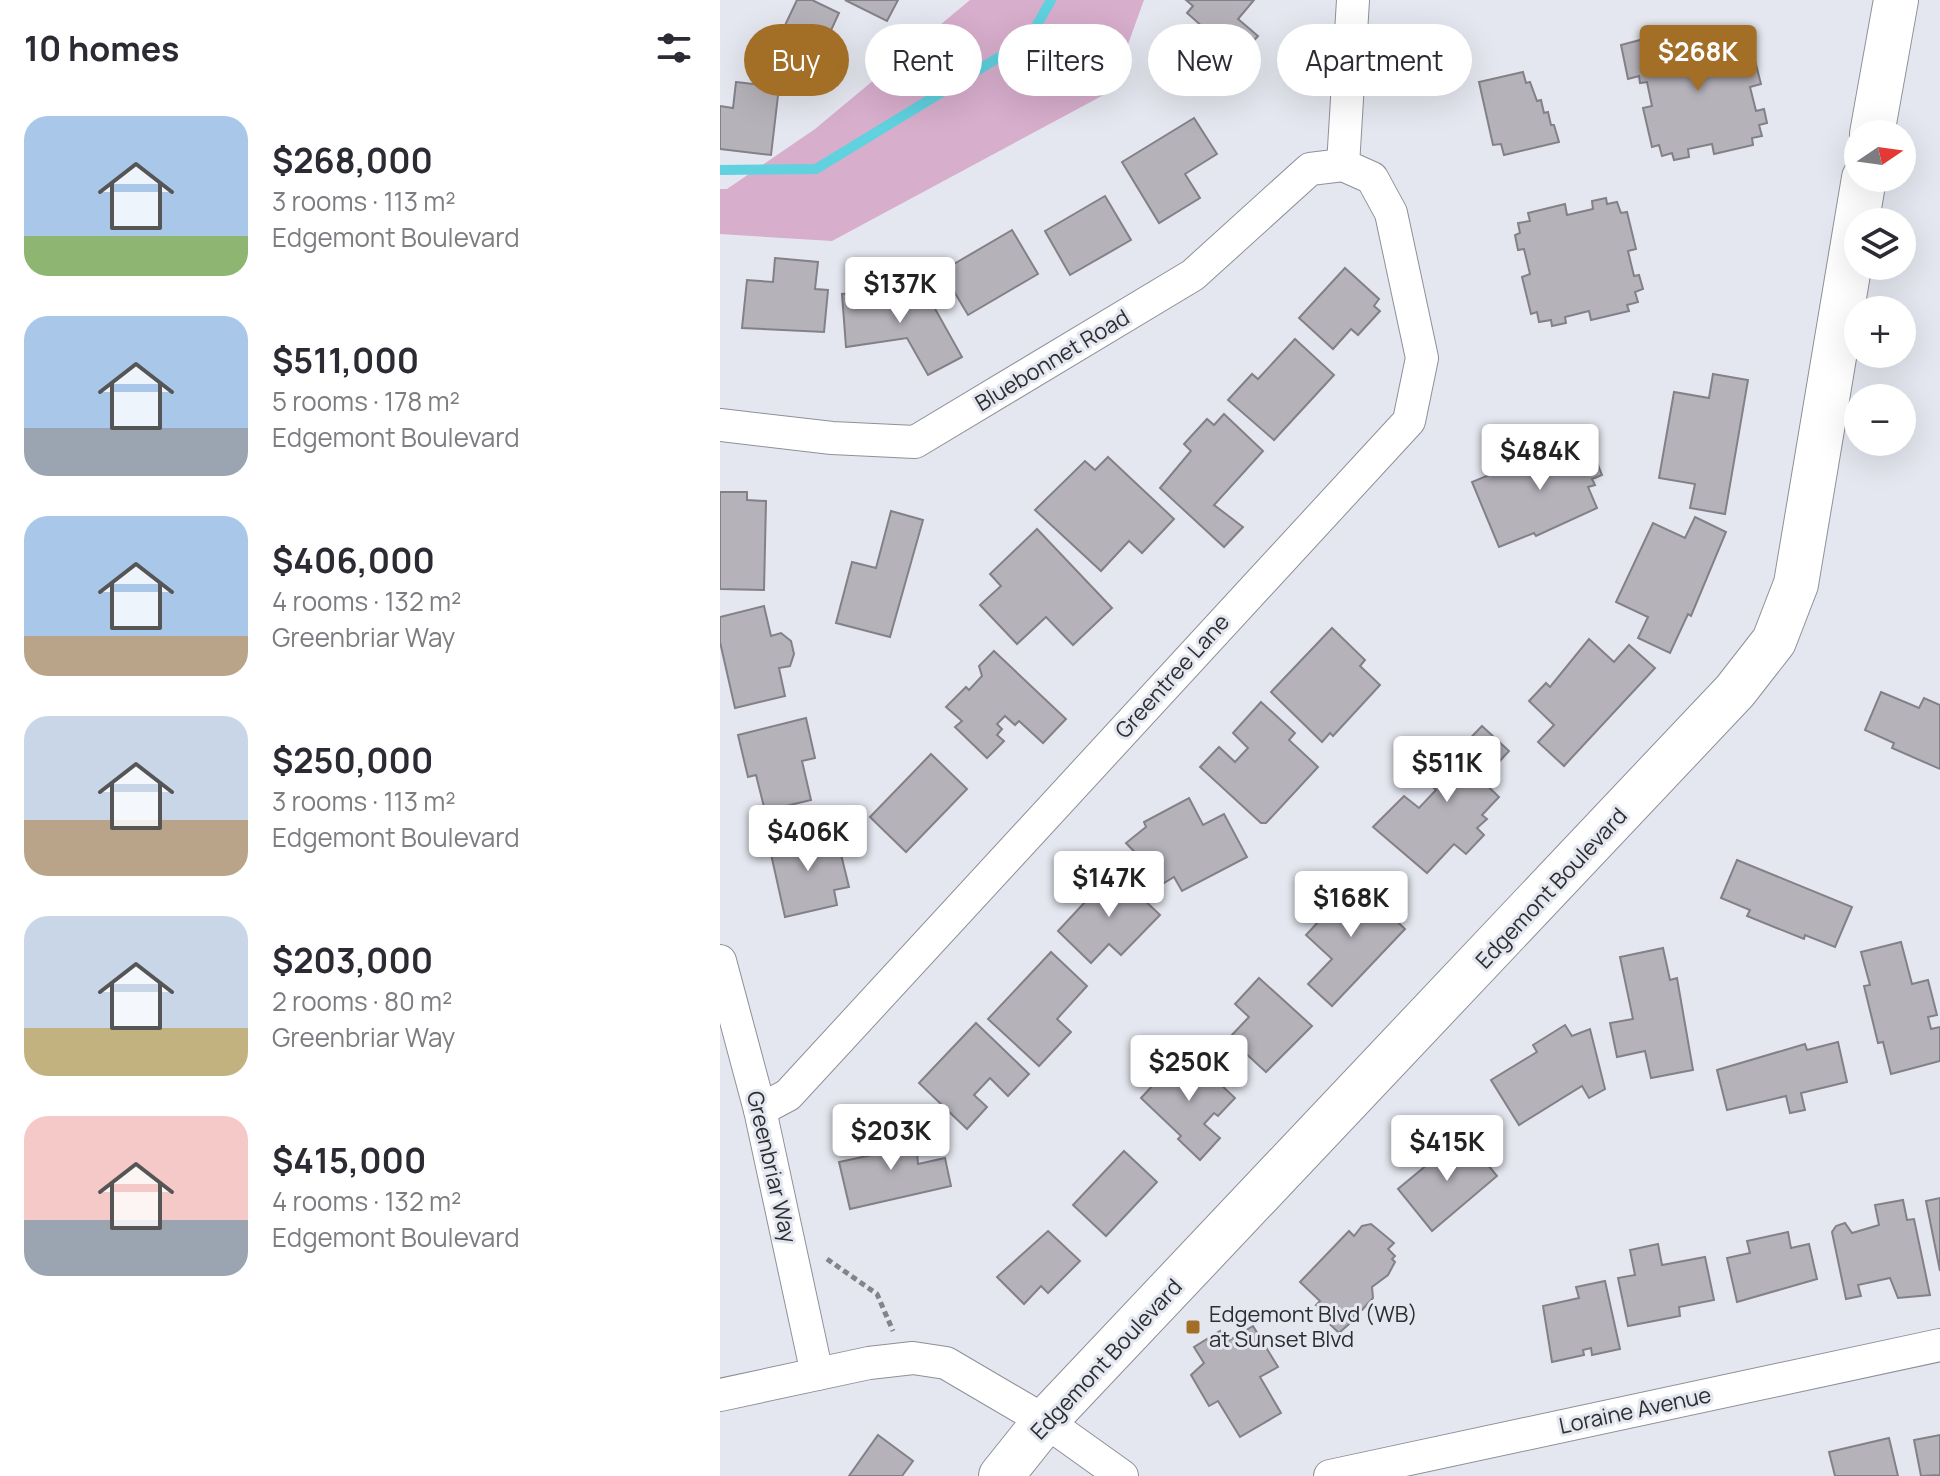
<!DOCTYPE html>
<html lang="en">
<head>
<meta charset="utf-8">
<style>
	:root { --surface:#fff; --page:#f2f2f3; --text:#2b2b33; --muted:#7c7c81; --accent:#a36f27 }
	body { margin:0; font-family:Manrope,sans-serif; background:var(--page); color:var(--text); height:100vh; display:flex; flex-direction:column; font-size:30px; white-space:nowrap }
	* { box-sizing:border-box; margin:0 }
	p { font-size:26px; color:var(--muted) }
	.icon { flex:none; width:44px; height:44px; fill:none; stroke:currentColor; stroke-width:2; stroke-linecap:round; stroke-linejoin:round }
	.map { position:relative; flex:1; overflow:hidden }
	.details { display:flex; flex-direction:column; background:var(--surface); width:720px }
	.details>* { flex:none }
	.banner { position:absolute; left:24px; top:24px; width:760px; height:72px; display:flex; gap:16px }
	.needle { width:52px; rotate:77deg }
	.buttons { position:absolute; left:1124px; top:120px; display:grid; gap:16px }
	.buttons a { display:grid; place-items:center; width:72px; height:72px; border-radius:50%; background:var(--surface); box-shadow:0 8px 32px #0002; font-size:40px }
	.price { position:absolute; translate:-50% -68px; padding:0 18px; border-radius:8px; background:#fff; color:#222; font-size:26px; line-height:52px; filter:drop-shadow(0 2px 4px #0008) }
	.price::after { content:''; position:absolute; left:50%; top:48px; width:24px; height:18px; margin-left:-12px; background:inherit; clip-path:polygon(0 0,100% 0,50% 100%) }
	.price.selected { background:var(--accent); color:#fff }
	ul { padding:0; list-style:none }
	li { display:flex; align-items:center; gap:24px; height:200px; padding:0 24px }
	li span { display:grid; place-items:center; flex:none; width:224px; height:160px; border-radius:24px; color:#555 }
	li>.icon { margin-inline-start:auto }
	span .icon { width:96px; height:96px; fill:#fffc; stroke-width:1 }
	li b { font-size:34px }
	h2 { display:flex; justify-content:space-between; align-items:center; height:96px; padding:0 24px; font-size:34px }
	.tag { padding:0 28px; border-radius:36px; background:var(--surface); box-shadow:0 8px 32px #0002; font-size:28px; line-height:72px }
	.tag.selected { background:var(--accent); color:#fff }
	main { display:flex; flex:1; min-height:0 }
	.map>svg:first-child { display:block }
	.green { fill:#d7aecc }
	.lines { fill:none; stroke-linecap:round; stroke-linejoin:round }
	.stream { stroke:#5fd1df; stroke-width:10 }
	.building { fill:#b5b2ba; stroke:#838087; stroke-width:2 }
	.street-casing { stroke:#8e9098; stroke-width:34 }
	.secondary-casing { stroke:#8e9098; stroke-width:46 }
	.path { stroke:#82848a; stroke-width:5; stroke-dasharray:6 4; stroke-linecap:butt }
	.street { stroke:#fff; stroke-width:32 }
	.secondary { stroke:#fff; stroke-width:44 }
	.poi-dot { fill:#a36f27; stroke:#e4e7ef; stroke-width:3 }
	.labels { text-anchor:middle; stroke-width:6; stroke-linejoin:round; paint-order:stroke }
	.street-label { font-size:22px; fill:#2d2e31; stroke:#e4e7ef }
	.poi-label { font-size:22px; fill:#2d2e31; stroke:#e4e7ef; text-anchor:start }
</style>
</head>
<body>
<main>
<section class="details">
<h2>10 homes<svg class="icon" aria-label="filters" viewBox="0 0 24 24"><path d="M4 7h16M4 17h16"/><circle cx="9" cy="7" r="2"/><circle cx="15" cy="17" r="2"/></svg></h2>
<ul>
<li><span style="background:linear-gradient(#a9c7e8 75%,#8fb573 0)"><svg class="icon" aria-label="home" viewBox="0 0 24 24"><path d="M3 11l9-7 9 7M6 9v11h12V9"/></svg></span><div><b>$268,000</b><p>3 rooms · 113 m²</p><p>Edgemont Boulevard</p></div></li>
<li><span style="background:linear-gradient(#a9c7e8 70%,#9aa5b1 0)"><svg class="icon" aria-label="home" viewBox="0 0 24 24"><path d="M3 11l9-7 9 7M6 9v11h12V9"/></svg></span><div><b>$511,000</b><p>5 rooms · 178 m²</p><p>Edgemont Boulevard</p></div></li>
<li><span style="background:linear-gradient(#a9c7e8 75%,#b9a48a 0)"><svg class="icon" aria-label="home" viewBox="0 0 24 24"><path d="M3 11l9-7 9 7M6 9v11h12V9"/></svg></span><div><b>$406,000</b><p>4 rooms · 132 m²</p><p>Greenbriar Way</p></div></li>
<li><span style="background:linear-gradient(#c9d6e8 65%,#b9a48a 0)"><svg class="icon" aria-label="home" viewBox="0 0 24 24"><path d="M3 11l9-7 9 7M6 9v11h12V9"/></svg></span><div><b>$250,000</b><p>3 rooms · 113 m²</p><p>Edgemont Boulevard</p></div></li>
<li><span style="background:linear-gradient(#c9d6e8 70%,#c2b280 0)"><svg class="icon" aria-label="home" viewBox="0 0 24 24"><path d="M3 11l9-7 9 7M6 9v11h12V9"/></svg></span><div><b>$203,000</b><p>2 rooms · 80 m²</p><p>Greenbriar Way</p></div></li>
<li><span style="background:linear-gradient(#f6c9c9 65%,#9aa5b1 0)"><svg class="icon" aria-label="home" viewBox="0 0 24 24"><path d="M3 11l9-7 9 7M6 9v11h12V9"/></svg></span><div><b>$415,000</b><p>4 rooms · 132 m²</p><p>Edgemont Boulevard</p></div></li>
</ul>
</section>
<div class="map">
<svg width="1220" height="1476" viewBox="0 0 1220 1476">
	<rect width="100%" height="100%" fill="#e4e7ef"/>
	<!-- green -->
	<polygon class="green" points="250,0 424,0 391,91 112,241 0,234 0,189 7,189 95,129"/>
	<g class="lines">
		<!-- stream -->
		<polyline class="stream" points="0,170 96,169 309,39 331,0"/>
	</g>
	<!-- building -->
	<g class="building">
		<polygon points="77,0 92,0 119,13 89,78 49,59"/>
		<polygon points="125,0 178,0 167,21"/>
		<polygon points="466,0 534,0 518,19 538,36 513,64 489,42 493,36 467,13 473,6"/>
		<polygon points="1009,32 1010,38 1022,35 1024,46 1031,45 1041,84 1030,87 1036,111 1044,109 1047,123 1039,125 1042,136 1032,138 1033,145 994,154 992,144 968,149 969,157 954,160 952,153 942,156 939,145 932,147 923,108 932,106 927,82 920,83 919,76 908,79 901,45 935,36 937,45 968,37 971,48 997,42 995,35"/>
		<polygon points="803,72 806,83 810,82 817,101 821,100 824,113 828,112 831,125 834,125 839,142 784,155 781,144 773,145 759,82"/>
		<polygon points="16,82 59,87 51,155 0,149 0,106 13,108"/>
		<polygon points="474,118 497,154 465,174 480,198 439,223 402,162"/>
		<polygon points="385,196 411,240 350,275 325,231"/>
		<polygon points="886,198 887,204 897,202 901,213 907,212 916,249 908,251 914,276 919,275 923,289 915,292 918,302 907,305 909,311 871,320 869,311 845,317 846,323 832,326 831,320 819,322 817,312 811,314 802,277 810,274 804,249 798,250 795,235 800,233 798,223 810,221 808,213 845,204 847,215 873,209 872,201"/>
		<polygon points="292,230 318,274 248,315 222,271"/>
		<polygon points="55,258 98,262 95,289 108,290 104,332 22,328 27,280 53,282"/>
		<polygon points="625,268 659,299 654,306 660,311 638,335 631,329 613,349 579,318"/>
		<polygon points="204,289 242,357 208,375 187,338 126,347 122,294"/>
		<polygon points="575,339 614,375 554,440 508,400 532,374 538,379"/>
		<polygon points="993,374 1028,380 1005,514 970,508 975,484 939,478 954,392 989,398"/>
		<polygon points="504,414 543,451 494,505 523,527 504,547 440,488 471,451 464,444 487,419 494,425"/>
		<polygon points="866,435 882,475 872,479 875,485 868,487 877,508 816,536 814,533 779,547 752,482"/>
		<polygon points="388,457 454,519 422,553 409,541 381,571 315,510 365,461 375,470"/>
		<polygon points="0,492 27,492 27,500 46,501 44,590 0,589"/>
		<polygon points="171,511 203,520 170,637 116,623 132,562 156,568"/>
		<polygon points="975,517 1006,532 971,616 968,614 950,653 918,638 928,617 896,602 933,523 965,538"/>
		<polygon points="317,529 392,608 353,645 326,617 297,644 260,605 281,586 270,574"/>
		<polygon points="44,606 51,636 61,633 71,641 74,654 70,666 59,668 65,696 15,708 0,642 0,617"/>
		<polygon points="612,628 645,660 640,666 660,685 613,736 610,733 602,742 551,692"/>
		<polygon points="869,639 894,662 909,645 935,668 844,766 818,742 834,725 809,701 826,683 830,687"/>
		<polygon points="274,651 346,719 323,743 299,721 295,725 285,716 277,724 282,729 277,735 284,741 267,758 235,727 242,721 226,707 246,687 249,690 262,676 259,666"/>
		<polygon points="1161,692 1199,708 1204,698 1220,705 1220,769 1172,748 1174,743 1145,730"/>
		<polygon points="541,702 575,733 569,740 598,767 546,823 541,823 480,767 499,747 515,762 528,748 513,733"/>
		<polygon points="86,718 95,758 82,761 91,800 45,811 36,775 28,777 18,735"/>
		<polygon points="762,726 789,751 766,776 762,772 758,777 779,797 762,815 767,819 757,828 764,835 746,854 734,844 707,873 653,827 684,796 699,808 716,790 700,774 724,749 738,763 743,758 736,753"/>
		<polygon points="211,754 247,789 186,852 150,817"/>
		<polygon points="469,798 483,825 504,814 527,857 462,891 454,877 444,883 406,843 426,827 424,822"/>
		<polygon points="100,833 102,841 117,838 129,887 114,890 117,905 65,917 49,845"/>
		<polygon points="1017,860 1132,907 1115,947 1085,935 1084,939 1027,916 1030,910 1001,898"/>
		<polygon points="394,871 440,915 401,955 389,944 371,963 338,931"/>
		<polygon points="630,877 685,929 612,1006 588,984 612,959 586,935 615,904 610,899"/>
		<polygon points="1181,942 1192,984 1208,980 1217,1015 1208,1017 1211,1029 1220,1027 1220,1061 1171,1074 1163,1042 1158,1043 1144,986 1150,985 1141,952"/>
		<polygon points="943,948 950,980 957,978 973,1070 931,1078 925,1051 897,1057 890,1023 913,1019 900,957"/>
		<polygon points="331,952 367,986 337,1019 351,1032 319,1066 268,1019"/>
		<polygon points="539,978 592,1026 546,1072 509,1038 529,1017 515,1004"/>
		<polygon points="256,1023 309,1074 288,1096 270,1078 254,1095 267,1107 247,1129 199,1083"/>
		<polygon points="845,1025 852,1036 870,1029 885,1089 869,1098 862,1086 799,1125 771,1080 817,1052 813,1045"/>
		<polygon points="1118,1042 1127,1082 1081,1093 1085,1110 1070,1113 1066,1096 1007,1110 997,1070 1085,1044 1087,1050"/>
		<polygon points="465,1051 515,1098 498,1116 494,1113 484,1124 500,1138 480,1160 458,1139 461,1136 421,1098"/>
		<polygon points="195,1129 198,1164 225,1158 231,1186 130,1209 119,1162 152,1155 148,1139"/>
		<polygon points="743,1135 777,1176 712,1231 678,1189"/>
		<polygon points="404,1151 437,1182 386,1236 353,1205"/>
		<polygon points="1220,1198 1220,1271 1206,1201"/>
		<polygon points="1183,1200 1187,1220 1194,1219 1210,1295 1178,1298 1170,1278 1138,1285 1141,1296 1126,1299 1112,1232 1116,1226 1125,1223 1132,1233 1159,1225 1155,1205"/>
		<polygon points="651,1224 674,1243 668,1249 675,1256 672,1259 675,1262 668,1275 652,1287 653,1298 642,1310 629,1310 636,1318 619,1333 598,1313 602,1309 596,1305 600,1301 580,1282 629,1231 634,1236 642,1226"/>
		<polygon points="328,1231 360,1261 328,1293 321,1286 304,1304 277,1277"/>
		<polygon points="1068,1232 1071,1248 1089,1244 1097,1279 1017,1302 1007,1258 1030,1253 1027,1241"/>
		<polygon points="938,1244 942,1265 985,1257 994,1300 959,1307 960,1316 908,1326 898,1278 915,1275 910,1250"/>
		<polygon points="885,1281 900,1349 872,1355 871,1348 863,1350 864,1355 832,1362 823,1306 859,1298 856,1287"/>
		<polygon points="533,1326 558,1367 540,1377 561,1413 520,1437 498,1401 489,1406 471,1375 484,1363 474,1347 500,1331 506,1342"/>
		<polygon points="158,1435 193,1461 182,1476 129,1476"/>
		<polygon points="1220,1435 1220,1475 1201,1476 1194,1440"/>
		<polygon points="1169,1438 1178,1476 1115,1476 1109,1452"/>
	</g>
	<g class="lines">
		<!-- street casing -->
		<g class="street-casing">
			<g id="street">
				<polyline points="623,165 633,0"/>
				<polyline points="0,425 112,438 195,442 473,275 590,169 623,165 652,178 671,213 702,358 689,421 68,1095 40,1110"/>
				<polyline points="0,961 40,1110 97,1374"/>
				<polyline points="0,1395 149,1363 193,1358 226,1363 325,1421 402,1476"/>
				<polyline points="610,1476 1220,1345"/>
			</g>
		</g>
		<!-- secondary casing -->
		<g class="secondary-casing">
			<g id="secondary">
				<polyline points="1152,134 1176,0"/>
				<polyline points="281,1476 325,1421 1015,691 1054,641 1076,584 1144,178"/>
			</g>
		</g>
		<!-- path -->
		<polyline class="path" points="107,1259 157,1294 173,1331"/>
		<!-- street -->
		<use href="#street" class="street"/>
		<!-- secondary -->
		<use href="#secondary" class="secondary"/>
	</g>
	<!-- markers -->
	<rect class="poi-dot" x="465" y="1319" width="16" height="16" rx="4"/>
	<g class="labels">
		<!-- street labels -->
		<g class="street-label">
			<text transform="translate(332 360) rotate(-31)" y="8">Bluebonnet Road</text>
			<text transform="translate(452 676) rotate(-48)" y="8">Greentree Lane</text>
			<text transform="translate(831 888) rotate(-47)" y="8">Edgemont Boulevard</text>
			<text transform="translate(52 1167) rotate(77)" y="8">Greenbriar Way</text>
			<text transform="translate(386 1359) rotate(-47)" y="8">Edgemont Boulevard</text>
			<text transform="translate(915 1410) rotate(-12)" y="8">Loraine Avenue</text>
		</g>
		<!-- poi labels -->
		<g class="poi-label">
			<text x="489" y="1322">Edgemont Blvd (WB)<tspan x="489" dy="25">at Sunset Blvd</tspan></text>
		</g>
	</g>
</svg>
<div class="buttons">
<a><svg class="needle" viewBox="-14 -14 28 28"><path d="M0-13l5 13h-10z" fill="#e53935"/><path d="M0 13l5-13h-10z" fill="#7c7c81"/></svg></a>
<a><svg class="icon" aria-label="layers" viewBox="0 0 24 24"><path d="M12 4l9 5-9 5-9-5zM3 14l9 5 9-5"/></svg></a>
<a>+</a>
<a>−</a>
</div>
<b class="price selected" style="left:978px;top:93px">$268K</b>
<b class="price" style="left:180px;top:325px">$137K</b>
<b class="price" style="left:820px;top:492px">$484K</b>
<b class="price" style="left:727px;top:804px">$511K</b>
<b class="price" style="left:88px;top:873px">$406K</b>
<b class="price" style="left:389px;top:919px">$147K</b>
<b class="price" style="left:631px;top:939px">$168K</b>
<b class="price" style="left:469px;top:1103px">$250K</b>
<b class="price" style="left:171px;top:1172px">$203K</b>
<b class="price" style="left:727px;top:1183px">$415K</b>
<div class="banner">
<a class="tag selected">Buy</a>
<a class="tag">Rent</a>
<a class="tag">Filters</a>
<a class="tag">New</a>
<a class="tag">Apartment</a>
</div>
</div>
</main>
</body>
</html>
